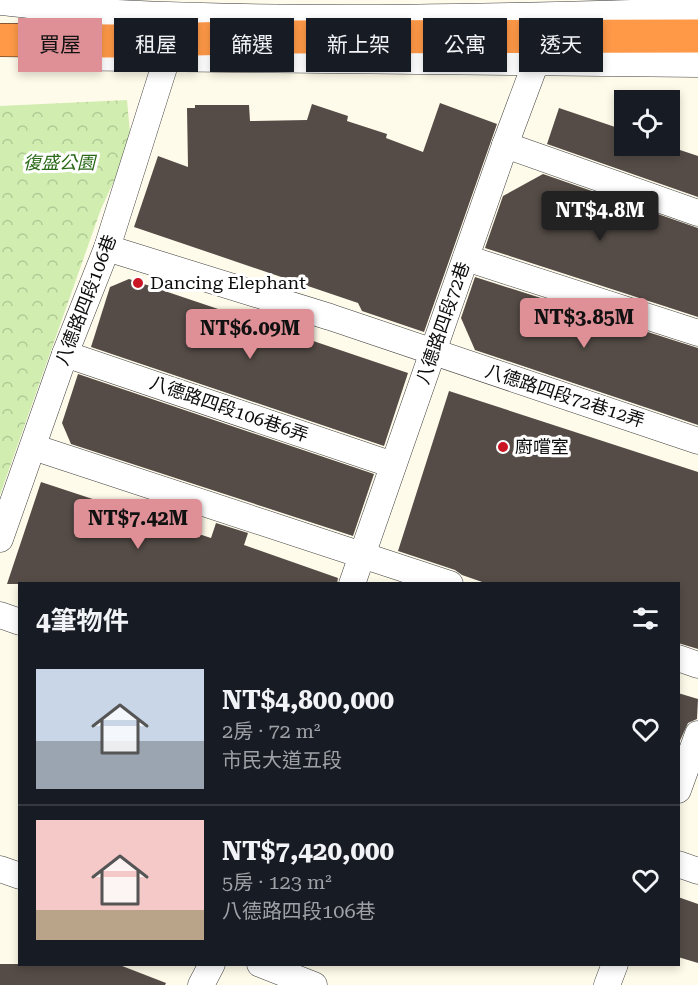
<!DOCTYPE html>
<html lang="zh-TW">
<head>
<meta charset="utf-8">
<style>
	:root { --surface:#171b24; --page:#242831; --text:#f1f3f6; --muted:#9ea1a6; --line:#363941; --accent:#df9097 }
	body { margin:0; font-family:"Roboto Serif","Noto Sans TC",serif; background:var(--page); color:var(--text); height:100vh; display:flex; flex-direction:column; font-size:22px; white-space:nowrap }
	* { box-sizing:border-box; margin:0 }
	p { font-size:20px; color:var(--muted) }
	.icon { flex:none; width:33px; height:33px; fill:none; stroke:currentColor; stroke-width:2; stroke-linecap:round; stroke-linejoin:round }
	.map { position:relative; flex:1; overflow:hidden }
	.side { position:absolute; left:18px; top:582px; width:662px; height:384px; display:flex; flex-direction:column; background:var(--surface); border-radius:0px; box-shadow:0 3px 9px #0003 }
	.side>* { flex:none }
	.guide { position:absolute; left:18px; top:18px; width:663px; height:54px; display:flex; gap:12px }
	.tools { position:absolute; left:614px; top:90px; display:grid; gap:12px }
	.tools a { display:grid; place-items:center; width:66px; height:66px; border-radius:0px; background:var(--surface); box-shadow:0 3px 9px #0003; font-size:30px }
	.price { position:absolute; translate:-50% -51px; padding:0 14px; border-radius:6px; background:var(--accent); color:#111; font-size:20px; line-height:39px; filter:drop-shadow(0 2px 3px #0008) }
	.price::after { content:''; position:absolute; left:50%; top:36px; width:18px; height:14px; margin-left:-9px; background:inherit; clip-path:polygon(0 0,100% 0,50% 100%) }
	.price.active { background:#222; color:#fff }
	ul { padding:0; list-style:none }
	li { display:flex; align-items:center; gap:18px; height:150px; padding:0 18px }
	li+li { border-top:2px solid var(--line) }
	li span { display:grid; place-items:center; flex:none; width:168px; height:120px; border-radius:0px; color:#555 }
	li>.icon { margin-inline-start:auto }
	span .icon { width:72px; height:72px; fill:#fffc; stroke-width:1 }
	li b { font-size:26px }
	h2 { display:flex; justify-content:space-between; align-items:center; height:72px; padding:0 18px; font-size:26px }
	.pill { padding:0 21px; border-radius:0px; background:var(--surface); box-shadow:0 3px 9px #0003; font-size:21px; line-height:54px }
	.pill.active { background:var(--accent); color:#111 }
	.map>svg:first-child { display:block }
	.park { fill:url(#park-crowns) }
	.building { fill:#554c47 }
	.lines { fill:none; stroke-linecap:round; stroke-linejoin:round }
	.minor-casing { stroke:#3f3f3f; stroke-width:27 }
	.highway-casing { stroke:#1d1d1d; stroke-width:34 }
	.minor { stroke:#fff; stroke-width:26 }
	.highway { stroke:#ff9948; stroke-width:33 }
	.poi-dot { fill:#c91622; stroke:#fff; stroke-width:2 }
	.labels { text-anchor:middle; stroke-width:6; stroke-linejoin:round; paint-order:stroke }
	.park-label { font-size:18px; font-style:italic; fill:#296916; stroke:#fff }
	.poi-label { font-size:18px; fill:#0c0c0c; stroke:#fff; text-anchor:start }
	.street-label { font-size:18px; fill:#0c0c0c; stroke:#fff }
</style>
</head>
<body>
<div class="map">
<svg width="698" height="985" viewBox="0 0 698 985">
	<defs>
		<pattern id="park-crowns" width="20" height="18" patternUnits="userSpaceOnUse" patternTransform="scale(1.5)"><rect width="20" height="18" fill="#d1edb0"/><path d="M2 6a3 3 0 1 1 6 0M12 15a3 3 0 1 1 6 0" fill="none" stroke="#b2ca96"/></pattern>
	</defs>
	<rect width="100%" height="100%" fill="#fffbea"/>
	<!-- park -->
	<polygon class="park" points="127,100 131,144 101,209 0,495 0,106"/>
	<!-- building -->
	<g class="building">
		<polygon points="440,103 497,124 424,332 362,311 358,303 134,227 158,156 188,167 187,108 195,108 195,105 249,105 250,121 307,120 312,104 348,116 347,121 387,134 386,138 423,152"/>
		<polygon points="559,108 624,130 624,146 668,146 698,156 698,197 547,144"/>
		<polygon points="543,174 698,228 698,317 485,248 503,196"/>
		<polygon points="475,277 698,348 698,425 475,350 461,318"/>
		<polygon points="129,279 408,373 384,446 91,347 110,287"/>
		<polygon points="78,374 374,474 353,536 71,444 62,423"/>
		<polygon points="449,391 698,472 698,649 678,643 678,584 488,584 462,575 455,570 398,551"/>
		<polygon points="41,482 211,538 216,523 248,533 244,545 338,578 337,584 7,584"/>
		<polygon points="678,693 698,699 697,719 688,723 678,745"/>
		<polygon points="678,897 698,904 698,963 678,957"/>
		<polygon points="0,964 117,964 166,983 165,985 0,985"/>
	</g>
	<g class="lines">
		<!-- minor casing -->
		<g class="minor-casing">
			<g id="minor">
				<path d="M0,2C39,6 78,11 117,13C311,22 505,17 698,11"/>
				<polyline points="39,57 698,64"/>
				<polyline points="505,145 698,213"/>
				<polyline points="107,248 330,317 698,441"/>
				<polyline points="466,258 698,333"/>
				<polyline points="65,354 393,465"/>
				<polyline points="33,447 450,584"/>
				<polyline points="0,539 65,354 107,248 167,58"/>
				<polyline points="352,584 505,145 536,62"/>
				<polyline points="0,615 20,622"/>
				<polyline points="678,658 698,665"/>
				<polyline points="678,790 698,734"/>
				<polyline points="678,864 698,871"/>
				<polyline points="0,869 20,876"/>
				<polyline points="260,964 314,985"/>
				<polyline points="201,985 212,964"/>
				<polyline points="607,985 615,964"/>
			</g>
		</g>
		<!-- highway casing -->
		<g class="highway-casing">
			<polyline id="highway" points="0,40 114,41 277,37 698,36"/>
		</g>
		<!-- minor -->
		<use href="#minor" class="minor"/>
		<!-- highway -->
		<use href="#highway" class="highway"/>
	</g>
	<!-- markers -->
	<g class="poi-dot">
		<circle cx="138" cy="283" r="6"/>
		<circle cx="503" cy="447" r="6"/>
	</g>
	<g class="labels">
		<!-- park labels -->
		<g class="park-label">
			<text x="59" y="169">復盛公園</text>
		</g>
		<!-- poi labels -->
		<g class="poi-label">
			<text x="150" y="289">Dancing Elephant</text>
			<text x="515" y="453">廚嚐室</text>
		</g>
		<!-- street labels -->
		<g class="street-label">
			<text transform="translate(86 300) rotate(-69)" y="6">八德路四段106巷</text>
			<text transform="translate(443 323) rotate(-71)" y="6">八德路四段72巷</text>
			<text transform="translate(565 396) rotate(18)" y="6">八德路四段72巷12弄</text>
			<text transform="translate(229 409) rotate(19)" y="6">八德路四段106巷6弄</text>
		</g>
	</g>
</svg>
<div class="tools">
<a><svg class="icon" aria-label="locate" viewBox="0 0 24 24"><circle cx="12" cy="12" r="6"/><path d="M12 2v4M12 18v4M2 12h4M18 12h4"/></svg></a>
</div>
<b class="price active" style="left:600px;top:242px">NT$4.8M</b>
<b class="price" style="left:584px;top:349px">NT$3.85M</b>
<b class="price" style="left:250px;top:360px">NT$6.09M</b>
<b class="price" style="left:138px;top:550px">NT$7.42M</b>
<div class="guide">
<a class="pill active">買屋</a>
<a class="pill">租屋</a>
<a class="pill">篩選</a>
<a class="pill">新上架</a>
<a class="pill">公寓</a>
<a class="pill">透天</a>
</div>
<section class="side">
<h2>4筆物件<svg class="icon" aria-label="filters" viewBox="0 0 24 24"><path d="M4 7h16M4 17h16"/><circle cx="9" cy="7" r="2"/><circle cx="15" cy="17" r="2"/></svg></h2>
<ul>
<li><span style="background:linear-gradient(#c9d6e8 60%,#9aa5b1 0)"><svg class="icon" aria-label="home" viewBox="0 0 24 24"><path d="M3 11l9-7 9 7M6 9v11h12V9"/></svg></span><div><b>NT$4,800,000</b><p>2房 · 72 m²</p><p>市民大道五段</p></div><svg class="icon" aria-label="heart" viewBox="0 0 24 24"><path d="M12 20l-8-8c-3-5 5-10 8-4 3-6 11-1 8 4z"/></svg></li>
<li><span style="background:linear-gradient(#f6c9c9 75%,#b9a48a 0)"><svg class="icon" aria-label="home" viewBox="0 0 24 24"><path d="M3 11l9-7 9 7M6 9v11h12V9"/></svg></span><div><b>NT$7,420,000</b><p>5房 · 123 m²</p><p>八德路四段106巷</p></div><svg class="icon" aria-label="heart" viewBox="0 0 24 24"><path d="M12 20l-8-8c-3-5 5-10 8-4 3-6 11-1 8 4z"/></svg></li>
</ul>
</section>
</div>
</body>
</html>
